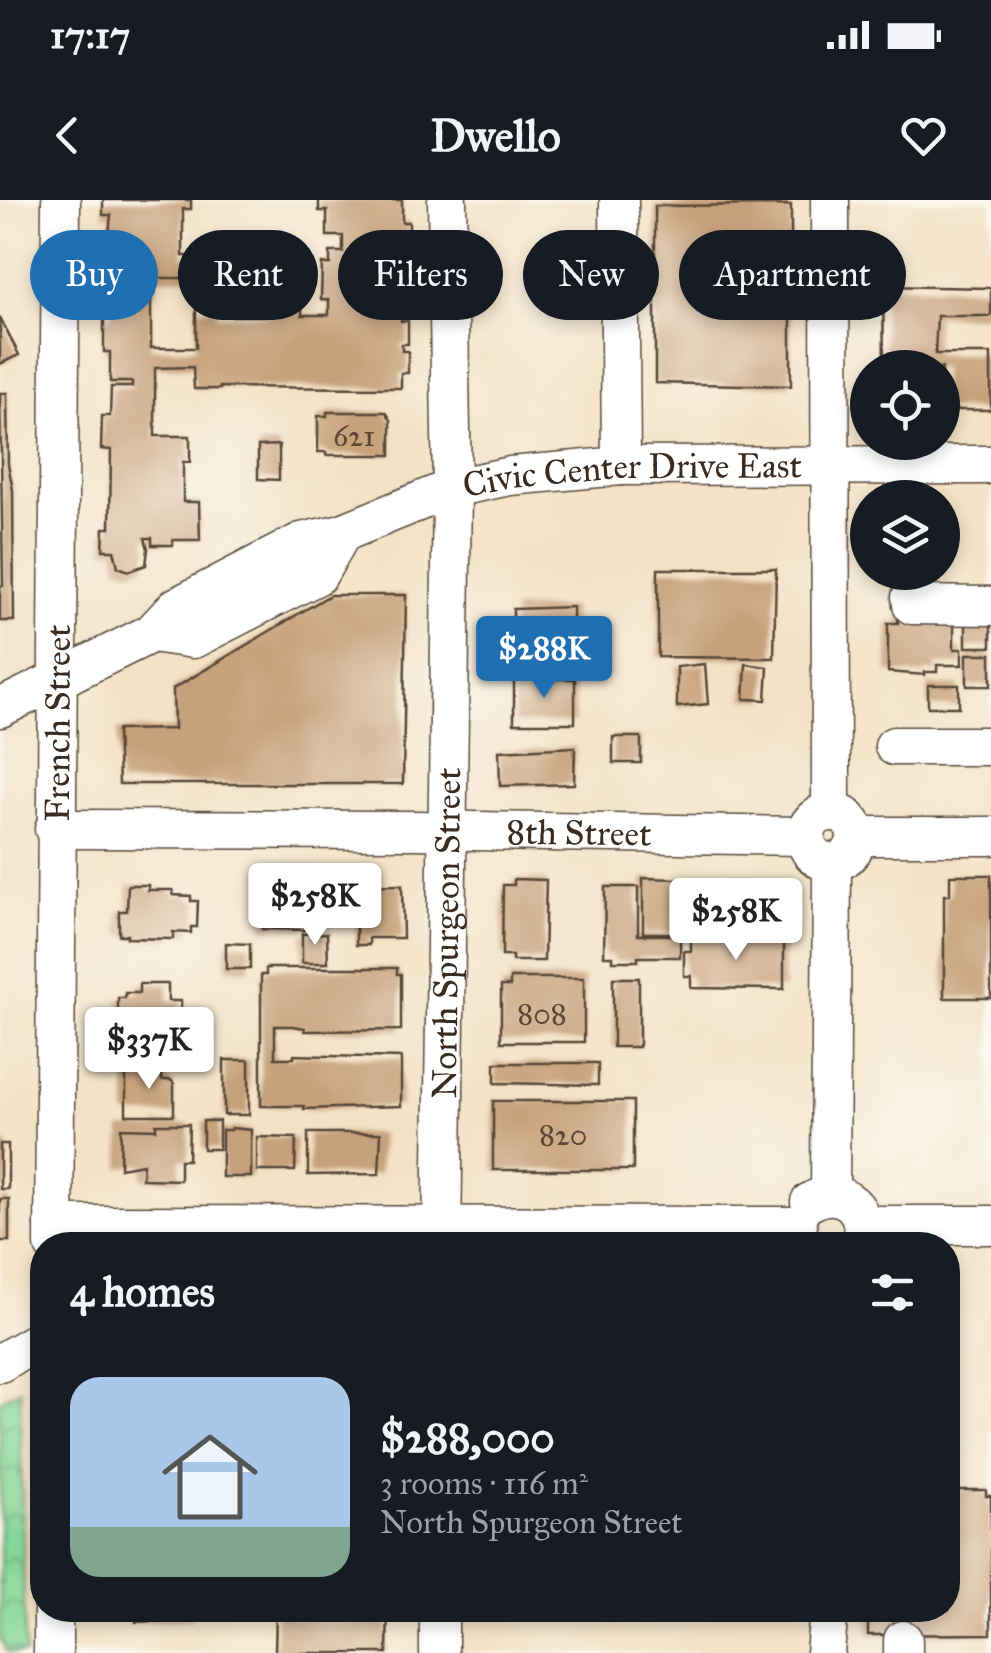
<!DOCTYPE html>
<html lang="en">
<head>
<meta charset="utf-8">
<style>
	:root { --surface:#171b24; --page:#242831; --text:#f1f3f6; --muted:#9ea1a6; --line:#363941; --accent:#1f6fb2 }
	body { margin:0; font-family:"IM FELL Great Primer",serif; background:var(--page); color:var(--text); height:100vh; display:flex; flex-direction:column; font-size:38px; white-space:nowrap }
	* { box-sizing:border-box; margin:0 }
	p { font-size:32px; color:var(--muted) }
	.icon { flex:none; width:55px; height:55px; fill:none; stroke:currentColor; stroke-width:2; stroke-linecap:round; stroke-linejoin:round }
	.map { position:relative; flex:1; overflow:hidden }
	.details { position:absolute; left:30px; top:1032px; width:930px; height:390px; display:flex; flex-direction:column; background:var(--surface); border-radius:40px; box-shadow:0 5px 15px #0003 }
	.details>* { flex:none }
	.banner { position:absolute; left:30px; top:30px; width:932px; height:90px; display:flex; gap:20px }
	.fabs { position:absolute; left:850px; top:150px; display:grid; gap:20px }
	.fabs a { display:grid; place-items:center; width:110px; height:110px; border-radius:50%; background:var(--surface); box-shadow:0 5px 15px #0003; font-size:50px }
	.price { position:absolute; translate:-50% -85px; padding:0 22px; border-radius:10px; background:#fff; color:#222; font-size:32px; line-height:65px; filter:drop-shadow(0 2px 5px #0008) }
	.price::after { content:''; position:absolute; left:50%; top:60px; width:30px; height:22px; margin-left:-15px; background:inherit; clip-path:polygon(0 0,100% 0,50% 100%) }
	.price.current { background:var(--accent); color:#fff }
	ul { padding:0; list-style:none }
	li { display:flex; align-items:center; gap:30px; height:250px; padding:0 40px }
	li+li { border-top:2px solid var(--line) }
	li span { display:grid; place-items:center; flex:none; width:280px; height:200px; border-radius:30px; color:#555 }
	li>.icon { margin-inline-start:auto }
	span .icon { width:120px; height:120px; fill:#fffc; stroke-width:1 }
	li b { font-size:42px }
	h2 { display:flex; justify-content:space-between; align-items:center; height:120px; padding:0 40px; font-size:42px }
	.tag { padding:0 35px; border-radius:45px; background:var(--surface); box-shadow:0 5px 15px #0003; font-size:35px; line-height:90px }
	.tag.current { background:var(--accent); color:#fff }
	.status { display:flex; justify-content:space-between; align-items:center; height:70px; padding:0 50px; background:var(--surface); direction:ltr }
	.status svg { height:28px; fill:currentColor }
	header { display:flex; justify-content:space-between; align-items:center; height:130px; padding:0 40px; background:var(--surface); font-size:45px; font-weight:800 }
	.map>svg:first-child { display:block }
	.park { fill:url(#park-crowns); stroke:#60815c; stroke-width:2.5 }
	.building { fill:#c7a17c }
	.lines { fill:none; stroke-linecap:round; stroke-linejoin:round }
	.minor-casing { stroke:#574637; stroke-width:41 }
	.minor { stroke:#fff; stroke-width:38 }
	.labels { text-anchor:middle; stroke-width:10; stroke-linejoin:round; paint-order:stroke }
	.number-label { font-size:30px; fill:#5e4836 }
	.street-label { font-size:35px; fill:#3b2a1e; stroke:#fbf7ec }
</style>
</head>
<body>
<div class="status"><b>17:17</b><svg viewBox="0 0 49 12"><path d="M0 12V9h3v3zM5 12V6h3v6zM10 12V3h3v9zM15 12V0h3v12zM26 1h20v11H26zM47 4h2v5h-2z"/></svg></div>
<header><svg class="icon" aria-label="back" viewBox="0 0 24 24"><path d="M15 5l-7 7 7 7"/></svg>Dwello<svg class="icon" aria-label="heart" viewBox="0 0 24 24"><path d="M12 20l-8-8c-3-5 5-10 8-4 3-6 11-1 8 4z"/></svg></header>
<div class="map">
<svg width="991" height="1453" viewBox="0 0 991 1453">
	<defs>
		<pattern id="park-crowns" width="20" height="18" patternUnits="userSpaceOnUse" patternTransform="scale(2.5)"><rect width="20" height="18" fill="#86d89a"/><path d="M2 6a3 3 0 1 1 6 0M12 15a3 3 0 1 1 6 0" fill="none" stroke="#6faf7d"/></pattern>
	</defs>
	<rect width="100%" height="100%" fill="#fbf7ec"/>
	<filter id="ink" filterUnits="userSpaceOnUse"><feTurbulence type="fractalNoise" baseFrequency=".01" numOctaves="2"/><feDisplacementMap in="SourceGraphic" scale="20" xChannelSelector="R" yChannelSelector="G"/><feConvolveMatrix kernelMatrix="1 2 1 2 8 2 1 2 1" color-interpolation-filters="sRGB"/></filter>
	<filter id="wash" filterUnits="userSpaceOnUse"><feTurbulence type="fractalNoise" baseFrequency=".0048" numOctaves="4" result="noise"/><feDisplacementMap in="SourceGraphic" scale="40" xChannelSelector="R" yChannelSelector="G"/><feGaussianBlur stdDeviation="2.25" result="paint"/><feColorMatrix in="noise" values="0 0 0 0 0 0 0 0 0 0 0 0 0 0 0 0 0 1.4 0 .05"/><feComposite in="paint" operator="in"/></filter>
	<g filter="url(#wash)">
		<rect width="100%" height="100%" fill="#f3e2c6"/>
		<!-- park -->
		<polygon class="park" points="20,1189 25,1453 8,1453 0,1438 0,1200"/>
		<g id="blocks">
			<!-- building -->
			<g class="building">
				<polygon points="103,0 191,0 191,9 183,9 183,56 189,56 189,78 155,78 155,95 151,95 151,148 196,148 196,109 217,109 217,116 268,116 268,108 302,108 302,115 329,115 329,100 321,100 322,64 330,64 330,52 343,52 343,36 327,36 327,11 319,11 319,0 402,0 402,22 409,22 409,61 401,61 401,121 408,121 408,144 402,144 402,151 408,151 408,173 401,173 401,188 220,187 220,189 194,189 193,167 155,168 155,236 190,236 190,262 183,262 183,302 199,302 200,340 173,340 173,345 152,345 152,338 145,338 148,349 146,365 129,371 118,367 114,350 103,350 104,328 110,328 111,250 101,249 102,216 110,216 111,187 132,187 132,182 110,182 110,152 104,152 104,118 111,118 112,43 108,43 111,15 103,15"/>
				<polygon points="791,5 791,186 655,183 655,6"/>
				<polygon points="883,86 991,88 991,116 937,116 935,154 991,154 991,210 942,210 942,168 884,168"/>
				<polygon points="0,117 19,155 0,164"/>
				<polygon points="0,193 7,193 8,264 13,290 14,421 0,421 0,386 3,386"/>
				<polygon points="327,212 386,212 391,220 391,255 326,255 326,252 318,252 318,216 327,216"/>
				<polygon points="279,245 279,280 258,279 258,246"/>
				<polygon points="658,369 776,369 774,458 658,457"/>
				<polygon points="330,395 406,395 403,584 119,584 117,530 174,529 173,489"/>
				<polygon points="573,407 573,452 513,451 513,409"/>
				<polygon points="898,414 954,421 954,449 962,449 962,465 937,465 937,472 925,472 925,475 888,472 888,423 898,423"/>
				<rect x="966" y="416" width="25" height="31"/>
				<rect x="967" y="454" width="24" height="32"/>
				<polygon points="705,464 708,504 677,507 677,467"/>
				<polygon points="746,464 768,467 766,500 744,499"/>
				<rect x="514" y="479" width="61" height="44"/>
				<rect x="928" y="485" width="31" height="22"/>
				<rect x="613" y="537" width="28" height="26"/>
				<polygon points="575,547 574,584 500,586 499,551"/>
				<polygon points="950,675 991,675 991,798 944,798 944,695 950,695"/>
				<polygon points="643,678 677,679 677,733 643,733"/>
				<polygon points="514,679 546,680 544,761 512,761 512,756 502,756 503,685 514,685"/>
				<rect x="702" y="682" width="68" height="49"/>
				<polygon points="265,684 301,685 300,691 305,691 305,730 262,729"/>
				<polygon points="128,685 148,685 148,690 173,690 173,695 191,696 191,701 198,701 197,727 191,727 191,733 173,732 173,739 127,738 127,735 119,735 119,711 127,711"/>
				<polygon points="402,685 403,738 369,738 369,745 356,745 356,686"/>
				<polygon points="605,687 638,687 638,735 680,735 680,757 638,757 638,761 613,761 613,756 604,756"/>
				<polygon points="327,733 328,763 302,763 302,734"/>
				<polygon points="691,738 784,739 784,789 691,788 691,776 684,776 684,751 691,751"/>
				<polygon points="226,743 250,744 250,769 226,769"/>
				<polygon points="266,768 397,768 397,774 401,774 401,830 305,831 305,828 293,826 275,826 275,858 294,858 294,855 401,858 401,906 304,909 304,906 261,906 261,775 266,775"/>
				<polygon points="510,778 584,778 584,842 501,842 501,786 510,786"/>
				<rect x="613" y="778" width="26" height="69"/>
				<polygon points="139,784 168,784 168,801 181,801 181,819 193,819 193,832 171,835 171,847 153,847 153,854 129,854 129,843 118,843 118,798 125,798 125,793 139,793"/>
				<rect x="224" y="860" width="25" height="55"/>
				<polygon points="495,863 598,863 598,885 495,883"/>
				<polygon points="126,866 162,866 162,880 171,880 174,884 174,915 126,915"/>
				<rect x="493" y="901" width="140" height="69"/>
				<rect x="203" y="921" width="16" height="28"/>
				<polygon points="156,924 189,924 188,960 180,960 180,980 142,979 143,964 120,968 121,928 156,929"/>
				<polygon points="231,928 251,930 251,977 222,977 222,930 231,930"/>
				<polygon points="308,933 381,933 379,974 308,975"/>
				<polygon points="257,937 296,938 295,971 257,971"/>
				<rect x="0" y="944" width="8" height="45"/>
				<rect x="0" y="999" width="9" height="42"/>
				<polygon points="948,1290 986,1290 986,1296 991,1296 991,1434 868,1435 868,1410 948,1410"/>
				<polygon points="127,1410 192,1410 192,1419 136,1422 136,1414 127,1414"/>
				<polygon points="276,1410 388,1410 387,1453 275,1453"/>
			</g>
		</g>
	</g>
	<g filter="url(#ink)">
		<use href="#blocks" fill-opacity="0" stroke="#574637" stroke-width="2.5"/>
		<g class="lines">
			<!-- minor casing -->
			<g class="minor-casing">
				<g id="minor">
					<polyline points="619,0 621,266"/>
					<polyline points="830,0 831,612"/>
					<polyline points="911,397 912,405 991,406"/>
					<polyline points="152,433 193,439 318,375 342,333"/>
					<path id="s1" d="M0,508L152,433L176,407L301,342L342,333L452,288L510,276L621,266L991,265"/>
					<polyline points="894,546 991,546"/>
					<circle cx="831" cy="637" r="25"/>
					<path id="s2" d="M54,629L414,630L806,636"/>
					<polyline points="856,636 991,636"/>
					<polyline points="830,995 832,662"/>
					<path d="M810,1002C842,983 873,1011 859,1045"/>
					<polyline points="54,1025 798,1026"/>
					<polyline points="864,1025 991,1025"/>
					<path id="s3" d="M54,1045L61,0"/>
					<path id="s4" d="M442,1045L452,288L447,0"/>
					<polyline points="0,1163 42,1139"/>
					<polyline points="903,1440 903,1453"/>
					<polyline points="53,1453 53,1410"/>
					<polyline points="439,1453 439,1410"/>
					<polyline points="825,1453 829,1410"/>
				</g>
			</g>
			<!-- minor -->
			<use href="#minor" class="minor"/>
		</g>
	</g>
	<g class="labels">
		<!-- number labels -->
		<g class="number-label">
			<text x="354" y="246">621</text>
			<text x="542" y="824">808</text>
			<text x="563" y="945">820</text>
		</g>
		<!-- street labels -->
		<g class="street-label">
			<text dy="12" stroke="none"><textPath href="#s1" startOffset="688">Civic Center Drive East</textPath></text>
			<text dy="12" stroke="none"><textPath href="#s3" startOffset="522">French Street</textPath></text>
			<text dy="12" stroke="none"><textPath href="#s2" startOffset="525">8th Street</textPath></text>
			<text dy="12" stroke="none"><textPath href="#s4" startOffset="312">North Spurgeon Street</textPath></text>
		</g>
	</g>
</svg>
<div class="fabs">
<a><svg class="icon" aria-label="locate" viewBox="0 0 24 24"><circle cx="12" cy="12" r="6"/><path d="M12 2v4M12 18v4M2 12h4M18 12h4"/></svg></a>
<a><svg class="icon" aria-label="layers" viewBox="0 0 24 24"><path d="M12 4l9 5-9 5-9-5zM3 14l9 5 9-5"/></svg></a>
</div>
<b class="price current" style="left:544px;top:501px">$288K</b>
<b class="price" style="left:315px;top:748px">$258K</b>
<b class="price" style="left:736px;top:763px">$258K</b>
<b class="price" style="left:149px;top:892px">$337K</b>
<div class="banner">
<a class="tag current">Buy</a>
<a class="tag">Rent</a>
<a class="tag">Filters</a>
<a class="tag">New</a>
<a class="tag">Apartment</a>
</div>
<section class="details">
<h2>4 homes<svg class="icon" aria-label="filters" viewBox="0 0 24 24"><path d="M4 7h16M4 17h16"/><circle cx="9" cy="7" r="2"/><circle cx="15" cy="17" r="2"/></svg></h2>
<ul>
<li><span style="background:linear-gradient(#a9c7e8 75%,#7fa58c 0)"><svg class="icon" aria-label="home" viewBox="0 0 24 24"><path d="M3 11l9-7 9 7M6 9v11h12V9"/></svg></span><div><b>$288,000</b><p>3 rooms · 116 m²</p><p>North Spurgeon Street</p></div></li>
</ul>
</section>
</div>
</body>
</html>
